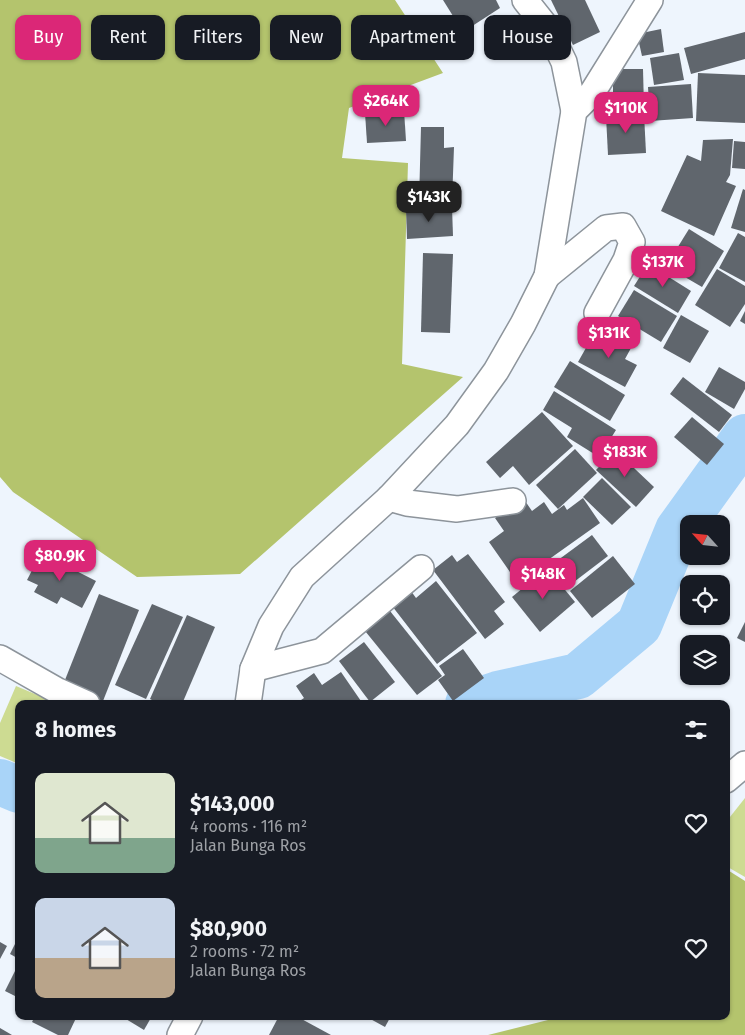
<!DOCTYPE html>
<html lang="en">
<head>
<meta charset="utf-8">
<style>
	:root { --surface:#171b24; --page:#242831; --text:#f1f3f6; --muted:#9ea1a6; --accent:#db2777 }
	body { margin:0; font-family:"Fira Sans",sans-serif; background:var(--page); color:var(--text); height:100vh; display:flex; flex-direction:column; font-size:19px; white-space:nowrap }
	* { box-sizing:border-box; margin:0 }
	p { font-size:16px; color:var(--muted) }
	.icon { flex:none; width:28px; height:28px; fill:none; stroke:currentColor; stroke-width:2; stroke-linecap:round; stroke-linejoin:round }
	.map { position:relative; flex:1; overflow:hidden }
	.side { position:absolute; left:15px; top:700px; width:715px; height:320px; display:flex; flex-direction:column; background:var(--surface); border-radius:10px; box-shadow:0 1px 4px #0004 }
	.side>* { flex:none }
	.guide { position:absolute; left:15px; top:15px; width:715px; height:45px; display:flex; gap:10px }
	.needle { width:32px; rotate:297deg }
	.tools { position:absolute; left:680px; top:515px; display:grid; gap:10px }
	.tools a { display:grid; place-items:center; width:50px; height:50px; border-radius:10px; background:var(--surface); box-shadow:0 1px 4px #0004; font-size:25px }
	.price { position:absolute; translate:-50% -42px; padding:0 11px; border-radius:10px; background:var(--accent); color:#fff; font-size:16px; line-height:32px; filter:drop-shadow(0 1px 2px #0008) }
	.price::after { content:''; position:absolute; left:50%; top:30px; width:15px; height:11px; margin-left:-8px; background:inherit; clip-path:polygon(0 0,100% 0,50% 100%) }
	.price.current { background:#222; color:#fff }
	ul { padding:0; list-style:none }
	li { display:flex; align-items:center; gap:15px; height:125px; padding:0 20px }
	li span { display:grid; place-items:center; flex:none; width:140px; height:100px; border-radius:10px; color:#555 }
	li>.icon { margin-inline-start:auto }
	span .icon { width:60px; height:60px; fill:#fffc; stroke-width:1 }
	li b { font-size:21px }
	h2 { display:flex; justify-content:space-between; align-items:center; height:60px; padding:0 20px; font-size:21px }
	.chip { padding:0 18px; border-radius:10px; background:var(--surface); box-shadow:0 1px 4px #0004; font-size:18px; line-height:45px }
	.chip.current { background:var(--accent); color:#fff }
	.map>svg:first-child { display:block }
	.green { fill:#cddb92 }
	.forest { fill:#b4c46d }
	.lines { fill:none; stroke-linecap:round; stroke-linejoin:round }
	.river { stroke:#a9d4f8; stroke-width:46 }
	.building { fill:#60666d }
	.street-casing { stroke:#8d949b; stroke-width:28 }
	.street { stroke:#fff; stroke-width:25 }
</style>
</head>
<body>
<div class="map">
<svg width="745" height="1035" viewBox="0 0 745 1035">
	<rect width="100%" height="100%" fill="#eef5fd"/>
	<!-- green -->
	<g class="green">
		<polygon points="16,686 59,704 19,704 19,764 0,756 0,723"/>
		<polygon points="745,798 745,877 726,866 726,822"/>
	</g>
	<!-- forest -->
	<g class="forest">
		<polygon points="0,0 395,0 443,73 349,108 342,158 408,163 402,364 463,377 240,574 137,577 13,492 0,477"/>
		<polygon points="726,869 745,881 745,1035 488,1035 564,1016 726,1016"/>
	</g>
	<g class="lines">
		<!-- river -->
		<g class="river">
			<polyline points="468,704 498,694 578,676 639,625 678,530 745,437"/>
			<polyline points="0,782 19,790"/>
		</g>
	</g>
	<!-- building -->
	<g class="building">
		<polygon points="443,0 496,0 500,8 463,32"/>
		<polygon points="551,0 585,0 600,32 573,45"/>
		<polygon points="661,29 664,52 642,56 637,34"/>
		<polygon points="745,32 745,59 691,74 684,48"/>
		<polygon points="679,53 684,80 654,85 650,58"/>
		<polygon points="613,69 643,69 644,108 613,109"/>
		<polygon points="698,73 745,75 745,123 696,121"/>
		<polygon points="691,84 693,118 650,121 648,87"/>
		<polygon points="404,110 406,141 367,143 365,113"/>
		<polygon points="644,114 646,153 608,155 606,116"/>
		<polygon points="421,127 444,127 444,148 454,147 452,202 419,202"/>
		<polygon points="733,139 730,175 726,182 736,186 714,236 661,211 687,155 701,161 703,140"/>
		<polygon points="734,141 745,142 745,169 732,168"/>
		<polygon points="743,189 745,190 745,232 731,228"/>
		<polygon points="452,207 453,236 407,239 406,209"/>
		<polygon points="689,229 724,251 702,287 666,266"/>
		<polygon points="738,233 745,237 745,282 719,268"/>
		<polygon points="423,253 453,254 450,333 421,332"/>
		<polygon points="648,264 691,291 678,313 634,286"/>
		<polygon points="717,269 745,286 745,304 730,327 695,305"/>
		<polygon points="634,290 677,316 661,342 618,316"/>
		<polygon points="745,311 745,324 740,321"/>
		<polygon points="681,315 709,331 690,363 663,348"/>
		<polygon points="604,332 631,348 625,359 637,365 625,387 578,362 591,339 598,344"/>
		<polygon points="570,361 625,395 610,421 554,387"/>
		<polygon points="719,367 745,382 745,389 734,409 705,392"/>
		<polygon points="683,377 732,415 719,432 670,394"/>
		<polygon points="554,391 616,430 599,457 567,437 572,428 543,410"/>
		<polygon points="542,412 573,446 529,485 513,466 500,478 486,462"/>
		<polygon points="692,417 724,444 707,465 674,437"/>
		<polygon points="575,449 597,473 558,509 536,485"/>
		<polygon points="615,450 654,487 636,507 596,470"/>
		<polygon points="602,478 631,507 612,525 583,497"/>
		<polygon points="523,498 532,511 544,502 552,514 564,505 567,510 583,498 600,523 517,582 489,542 504,531 495,518"/>
		<polygon points="592,535 608,556 566,588 550,566"/>
		<polygon points="41,553 96,581 82,608 61,597 57,604 34,592 38,585 27,580"/>
		<polygon points="468,554 505,602 494,611 504,624 485,639 433,570 452,555 457,562"/>
		<polygon points="613,556 635,584 592,618 570,591"/>
		<polygon points="547,568 575,602 540,632 512,597"/>
		<polygon points="436,581 477,633 437,664 389,602 408,587 416,598"/>
		<polygon points="99,594 139,610 103,701 63,685"/>
		<polygon points="152,604 183,617 146,699 115,685"/>
		<polygon points="386,606 442,676 417,695 361,626"/>
		<polygon points="187,615 215,627 182,704 160,704 150,699"/>
		<polygon points="745,622 745,642 737,638"/>
		<polygon points="364,642 395,682 370,702 339,661"/>
		<polygon points="463,649 484,678 453,701 438,680 445,675 439,666"/>
		<polygon points="341,672 363,704 295,704 304,698 296,686 314,673 322,685"/>
		<polygon points="17,916 19,916 19,930 16,929"/>
		<polygon points="19,936 19,959 10,954"/>
		<polygon points="0,942 7,946 0,959"/>
		<polygon points="19,963 19,998 5,991"/>
		<polygon points="35,1016 77,1016 68,1035 58,1035 32,1022"/>
		<polygon points="121,1016 152,1016 144,1030"/>
		<polygon points="279,1016 296,1016 331,1035 269,1035"/>
		<polygon points="365,1016 391,1016 385,1027"/>
		<polygon points="0,1028 12,1035 0,1035"/>
	</g>
	<g class="lines">
		<!-- street casing -->
		<g class="street-casing">
			<g id="street">
				<polyline points="525,0 548,29 564,62 574,111"/>
				<polyline points="547,276 606,228 623,226 632,242 626,260 597,313"/>
				<polyline points="389,498 407,503 457,509 513,501"/>
				<polyline points="0,658 58,691 87,704"/>
				<polyline points="253,669 322,651 421,568"/>
				<polyline points="248,704 253,669 271,626 302,577 389,498 457,425 496,371 523,324 547,276 574,111 592,93 650,0"/>
				<polyline points="726,780 745,764"/>
				<polyline points="180,1035 190,1016"/>
			</g>
		</g>
		<!-- street -->
		<use href="#street" class="street"/>
	</g>
</svg>
<div class="tools">
<a><svg class="needle" viewBox="-14 -14 28 28"><path d="M0-13l5 13h-10z" fill="#e53935"/><path d="M0 13l5-13h-10z" fill="#9ea1a6"/></svg></a>
<a><svg class="icon" aria-label="locate" viewBox="0 0 24 24"><circle cx="12" cy="12" r="6"/><path d="M12 2v4M12 18v4M2 12h4M18 12h4"/></svg></a>
<a><svg class="icon" aria-label="layers" viewBox="0 0 24 24"><path d="M12 4l9 5-9 5-9-5zM3 14l9 5 9-5"/></svg></a>
</div>
<b class="price" style="left:386px;top:127px">$264K</b>
<b class="price" style="left:626px;top:134px">$110K</b>
<b class="price current" style="left:429px;top:223px">$143K</b>
<b class="price" style="left:663px;top:288px">$137K</b>
<b class="price" style="left:609px;top:359px">$131K</b>
<b class="price" style="left:625px;top:478px">$183K</b>
<b class="price" style="left:60px;top:582px">$80.9K</b>
<b class="price" style="left:543px;top:600px">$148K</b>
<div class="guide">
<a class="chip current">Buy</a>
<a class="chip">Rent</a>
<a class="chip">Filters</a>
<a class="chip">New</a>
<a class="chip">Apartment</a>
<a class="chip">House</a>
</div>
<section class="side">
<h2>8 homes<svg class="icon" aria-label="filters" viewBox="0 0 24 24"><path d="M4 7h16M4 17h16"/><circle cx="9" cy="7" r="2"/><circle cx="15" cy="17" r="2"/></svg></h2>
<ul>
<li><span style="background:linear-gradient(#dfe7d0 65%,#7fa58c 0)"><svg class="icon" aria-label="home" viewBox="0 0 24 24"><path d="M3 11l9-7 9 7M6 9v11h12V9"/></svg></span><div><b>$143,000</b><p>4 rooms · 116 m²</p><p>Jalan Bunga Ros</p></div><svg class="icon" aria-label="heart" viewBox="0 0 24 24"><path d="M12 20l-8-8c-3-5 5-10 8-4 3-6 11-1 8 4z"/></svg></li>
<li><span style="background:linear-gradient(#c9d6e8 60%,#b9a48a 0)"><svg class="icon" aria-label="home" viewBox="0 0 24 24"><path d="M3 11l9-7 9 7M6 9v11h12V9"/></svg></span><div><b>$80,900</b><p>2 rooms · 72 m²</p><p>Jalan Bunga Ros</p></div><svg class="icon" aria-label="heart" viewBox="0 0 24 24"><path d="M12 20l-8-8c-3-5 5-10 8-4 3-6 11-1 8 4z"/></svg></li>
</ul>
</section>
</div>
</body>
</html>
